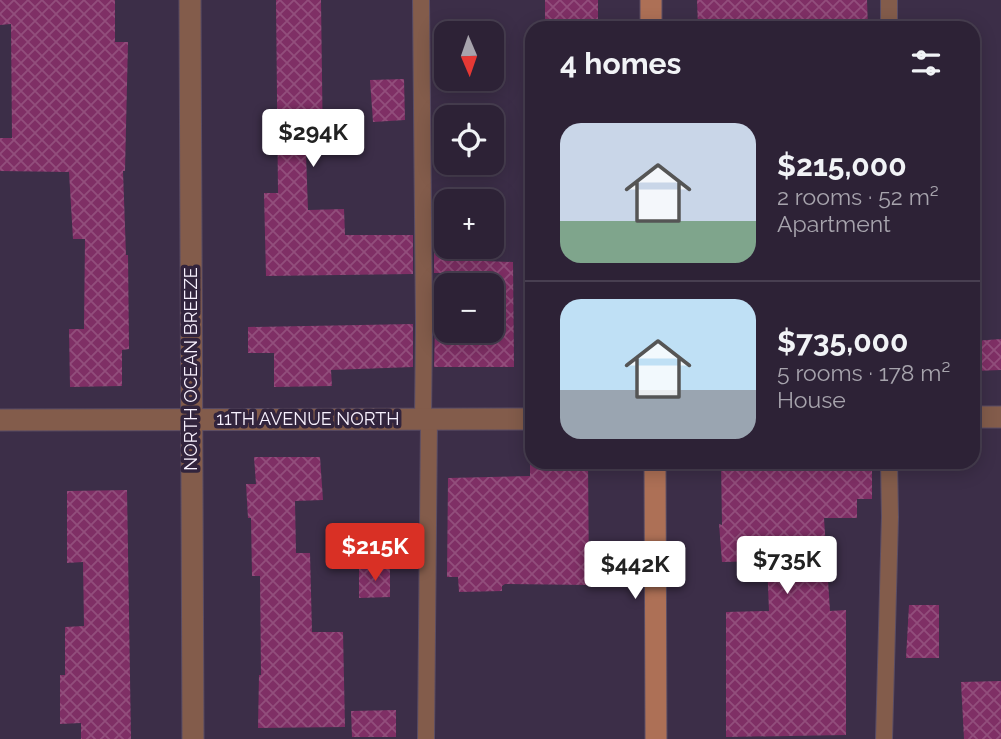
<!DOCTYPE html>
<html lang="en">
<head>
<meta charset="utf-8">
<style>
	:root { --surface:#2d2236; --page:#352a3e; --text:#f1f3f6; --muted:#a7a4ad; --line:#483f51; --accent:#d93025 }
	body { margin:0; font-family:Raleway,sans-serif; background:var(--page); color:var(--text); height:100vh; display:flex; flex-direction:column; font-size:26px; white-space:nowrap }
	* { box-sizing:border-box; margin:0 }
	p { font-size:23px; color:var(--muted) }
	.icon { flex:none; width:38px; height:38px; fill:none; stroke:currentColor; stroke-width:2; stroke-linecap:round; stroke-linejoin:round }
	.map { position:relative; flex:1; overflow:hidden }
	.side { position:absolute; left:525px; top:21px; width:455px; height:448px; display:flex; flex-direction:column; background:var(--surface); border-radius:21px; box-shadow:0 4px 18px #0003,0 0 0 2px var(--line) }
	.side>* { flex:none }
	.needle { width:46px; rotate:178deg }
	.buttons { position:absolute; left:434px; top:21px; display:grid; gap:14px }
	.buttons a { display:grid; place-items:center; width:70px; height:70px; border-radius:14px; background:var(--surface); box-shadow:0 4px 18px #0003,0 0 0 2px var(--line); font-size:35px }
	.price { position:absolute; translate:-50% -60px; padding:0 16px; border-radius:7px; background:#fff; color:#222; font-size:23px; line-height:46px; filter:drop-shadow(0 2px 4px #0008) }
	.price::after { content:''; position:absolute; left:50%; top:42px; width:21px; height:16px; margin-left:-10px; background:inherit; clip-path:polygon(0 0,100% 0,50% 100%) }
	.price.active { background:var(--accent); color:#fff }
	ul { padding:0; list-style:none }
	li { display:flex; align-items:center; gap:21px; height:175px; padding:0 35px }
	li+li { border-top:2px solid var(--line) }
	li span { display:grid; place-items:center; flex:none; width:196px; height:140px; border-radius:21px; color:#555 }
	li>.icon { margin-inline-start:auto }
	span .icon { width:84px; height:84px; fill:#fffc; stroke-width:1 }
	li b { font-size:30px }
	h2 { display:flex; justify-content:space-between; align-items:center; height:84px; padding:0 35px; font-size:30px }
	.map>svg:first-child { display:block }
	.building { fill:url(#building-cross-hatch); fill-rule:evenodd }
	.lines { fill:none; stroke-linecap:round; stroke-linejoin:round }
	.lane-casing { stroke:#5a4d65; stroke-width:18 }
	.street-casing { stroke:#5a4d65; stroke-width:23 }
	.secondary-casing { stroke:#5a4d65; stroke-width:23 }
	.lane { stroke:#835c4b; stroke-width:16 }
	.street { stroke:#835c4b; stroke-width:21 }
	.secondary { stroke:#ad7056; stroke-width:21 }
	.labels { text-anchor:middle; stroke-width:7; stroke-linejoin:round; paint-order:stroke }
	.street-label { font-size:18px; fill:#f8f1fe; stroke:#32243d }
</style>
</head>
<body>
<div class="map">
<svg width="1001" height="739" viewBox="0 0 1001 739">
	<defs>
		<pattern id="building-cross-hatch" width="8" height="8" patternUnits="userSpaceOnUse" patternTransform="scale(1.75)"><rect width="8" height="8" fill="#7f2f65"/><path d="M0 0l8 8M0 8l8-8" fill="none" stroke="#924e7c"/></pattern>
	</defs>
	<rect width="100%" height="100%" fill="#3c2e48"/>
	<!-- building -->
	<g class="building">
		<polygon points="0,0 115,0 115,42 128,42 125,171 123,171 126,255 128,255 129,349 122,350 122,386 70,387 69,329 84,329 85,239 73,239 69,172 0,171 0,138 12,138 11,24 0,25"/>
		<polygon points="276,0 321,0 323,154 306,154 308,210 344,209 345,235 413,235 413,274 266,276 264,193 278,193"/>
		<polygon points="545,0 598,0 598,25 545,26"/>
		<polygon points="697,0 867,0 868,28 698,28"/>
		<polygon points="404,79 405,120 373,122 370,80"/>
		<path d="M483,197V201H446V247H484V261L513,262L514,367H434L435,324H444V273H434V235H439L438,198ZM446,285H492V331H446Z"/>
		<polygon points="413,324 413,367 331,370 332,386 274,387 274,353 248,353 248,327"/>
		<polygon points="1001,339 1001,370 975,371 974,341"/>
		<polygon points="254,457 320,457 323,500 295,501 296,553 310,553 312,632 343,632 345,727 258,728 259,675 261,675 260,576 252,576 251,518 248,518 246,484 256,484"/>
		<polygon points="530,462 588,462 589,585 505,584 502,586 502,591 459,592 458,577 447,577 448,478 530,476"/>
		<polygon points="721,462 872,462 872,499 857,499 857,518 824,518 830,611 846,610 846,735 726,737 726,612 769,611 767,561 722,562 719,524 722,525"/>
		<polygon points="127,490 131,739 81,739 81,723 60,724 60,675 65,675 65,627 84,626 83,562 67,563 67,491"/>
		<polygon points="390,568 390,597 359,598 359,569"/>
		<polygon points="909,605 939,605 939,658 906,658"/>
		<polygon points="1001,681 1001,739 964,739 961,682"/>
		<polygon points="396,710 396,737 352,737 351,711"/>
	</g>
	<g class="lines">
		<!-- lane casing -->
		<g class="lane-casing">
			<g id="lane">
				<polyline points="421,0 424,324 423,419"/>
				<polyline points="889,0 889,28"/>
				<polyline points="426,739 429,419"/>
				<polyline points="884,739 890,517 889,462"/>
			</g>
		</g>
		<!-- street casing -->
		<g class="street-casing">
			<g id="street">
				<polyline points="190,0 193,739"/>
				<polyline points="973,417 1001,417"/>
				<polyline points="0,420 532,419"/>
			</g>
		</g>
		<!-- secondary casing -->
		<g class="secondary-casing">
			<g id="secondary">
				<polyline points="651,28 651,0"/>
				<polyline points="655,462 656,739"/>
			</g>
		</g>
		<!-- lane -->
		<use href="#lane" class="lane"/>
		<!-- street -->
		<use href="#street" class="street"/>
		<!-- secondary -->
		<use href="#secondary" class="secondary"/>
	</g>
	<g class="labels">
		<!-- street labels -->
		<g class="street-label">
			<text transform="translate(191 369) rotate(-90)" y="6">NORTH OCEAN BREEZE</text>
			<text x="308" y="425">11TH AVENUE NORTH</text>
		</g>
	</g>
</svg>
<div class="buttons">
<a><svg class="needle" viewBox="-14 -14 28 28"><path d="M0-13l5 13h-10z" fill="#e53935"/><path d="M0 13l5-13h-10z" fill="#a7a4ad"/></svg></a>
<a><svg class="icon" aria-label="locate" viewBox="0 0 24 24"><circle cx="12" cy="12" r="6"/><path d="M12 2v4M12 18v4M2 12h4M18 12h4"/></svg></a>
<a>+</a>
<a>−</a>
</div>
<b class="price" style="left:313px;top:169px">$294K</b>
<b class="price active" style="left:375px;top:583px">$215K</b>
<b class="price" style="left:787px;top:596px">$735K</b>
<b class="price" style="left:635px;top:601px">$442K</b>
<section class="side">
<h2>4 homes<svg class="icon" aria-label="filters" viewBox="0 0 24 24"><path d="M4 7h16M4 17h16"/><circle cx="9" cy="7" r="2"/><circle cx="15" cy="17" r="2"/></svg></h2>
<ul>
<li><span style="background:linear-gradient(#c9d6e8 70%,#7fa58c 0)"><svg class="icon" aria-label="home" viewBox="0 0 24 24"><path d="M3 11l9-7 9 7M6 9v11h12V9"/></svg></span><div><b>$215,000</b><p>2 rooms · 52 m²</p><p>Apartment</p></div></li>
<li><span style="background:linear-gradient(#bfe0f5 65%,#9aa5b1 0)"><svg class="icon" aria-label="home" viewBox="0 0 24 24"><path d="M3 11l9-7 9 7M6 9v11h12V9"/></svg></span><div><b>$735,000</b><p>5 rooms · 178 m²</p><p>House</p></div></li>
</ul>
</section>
</div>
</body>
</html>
